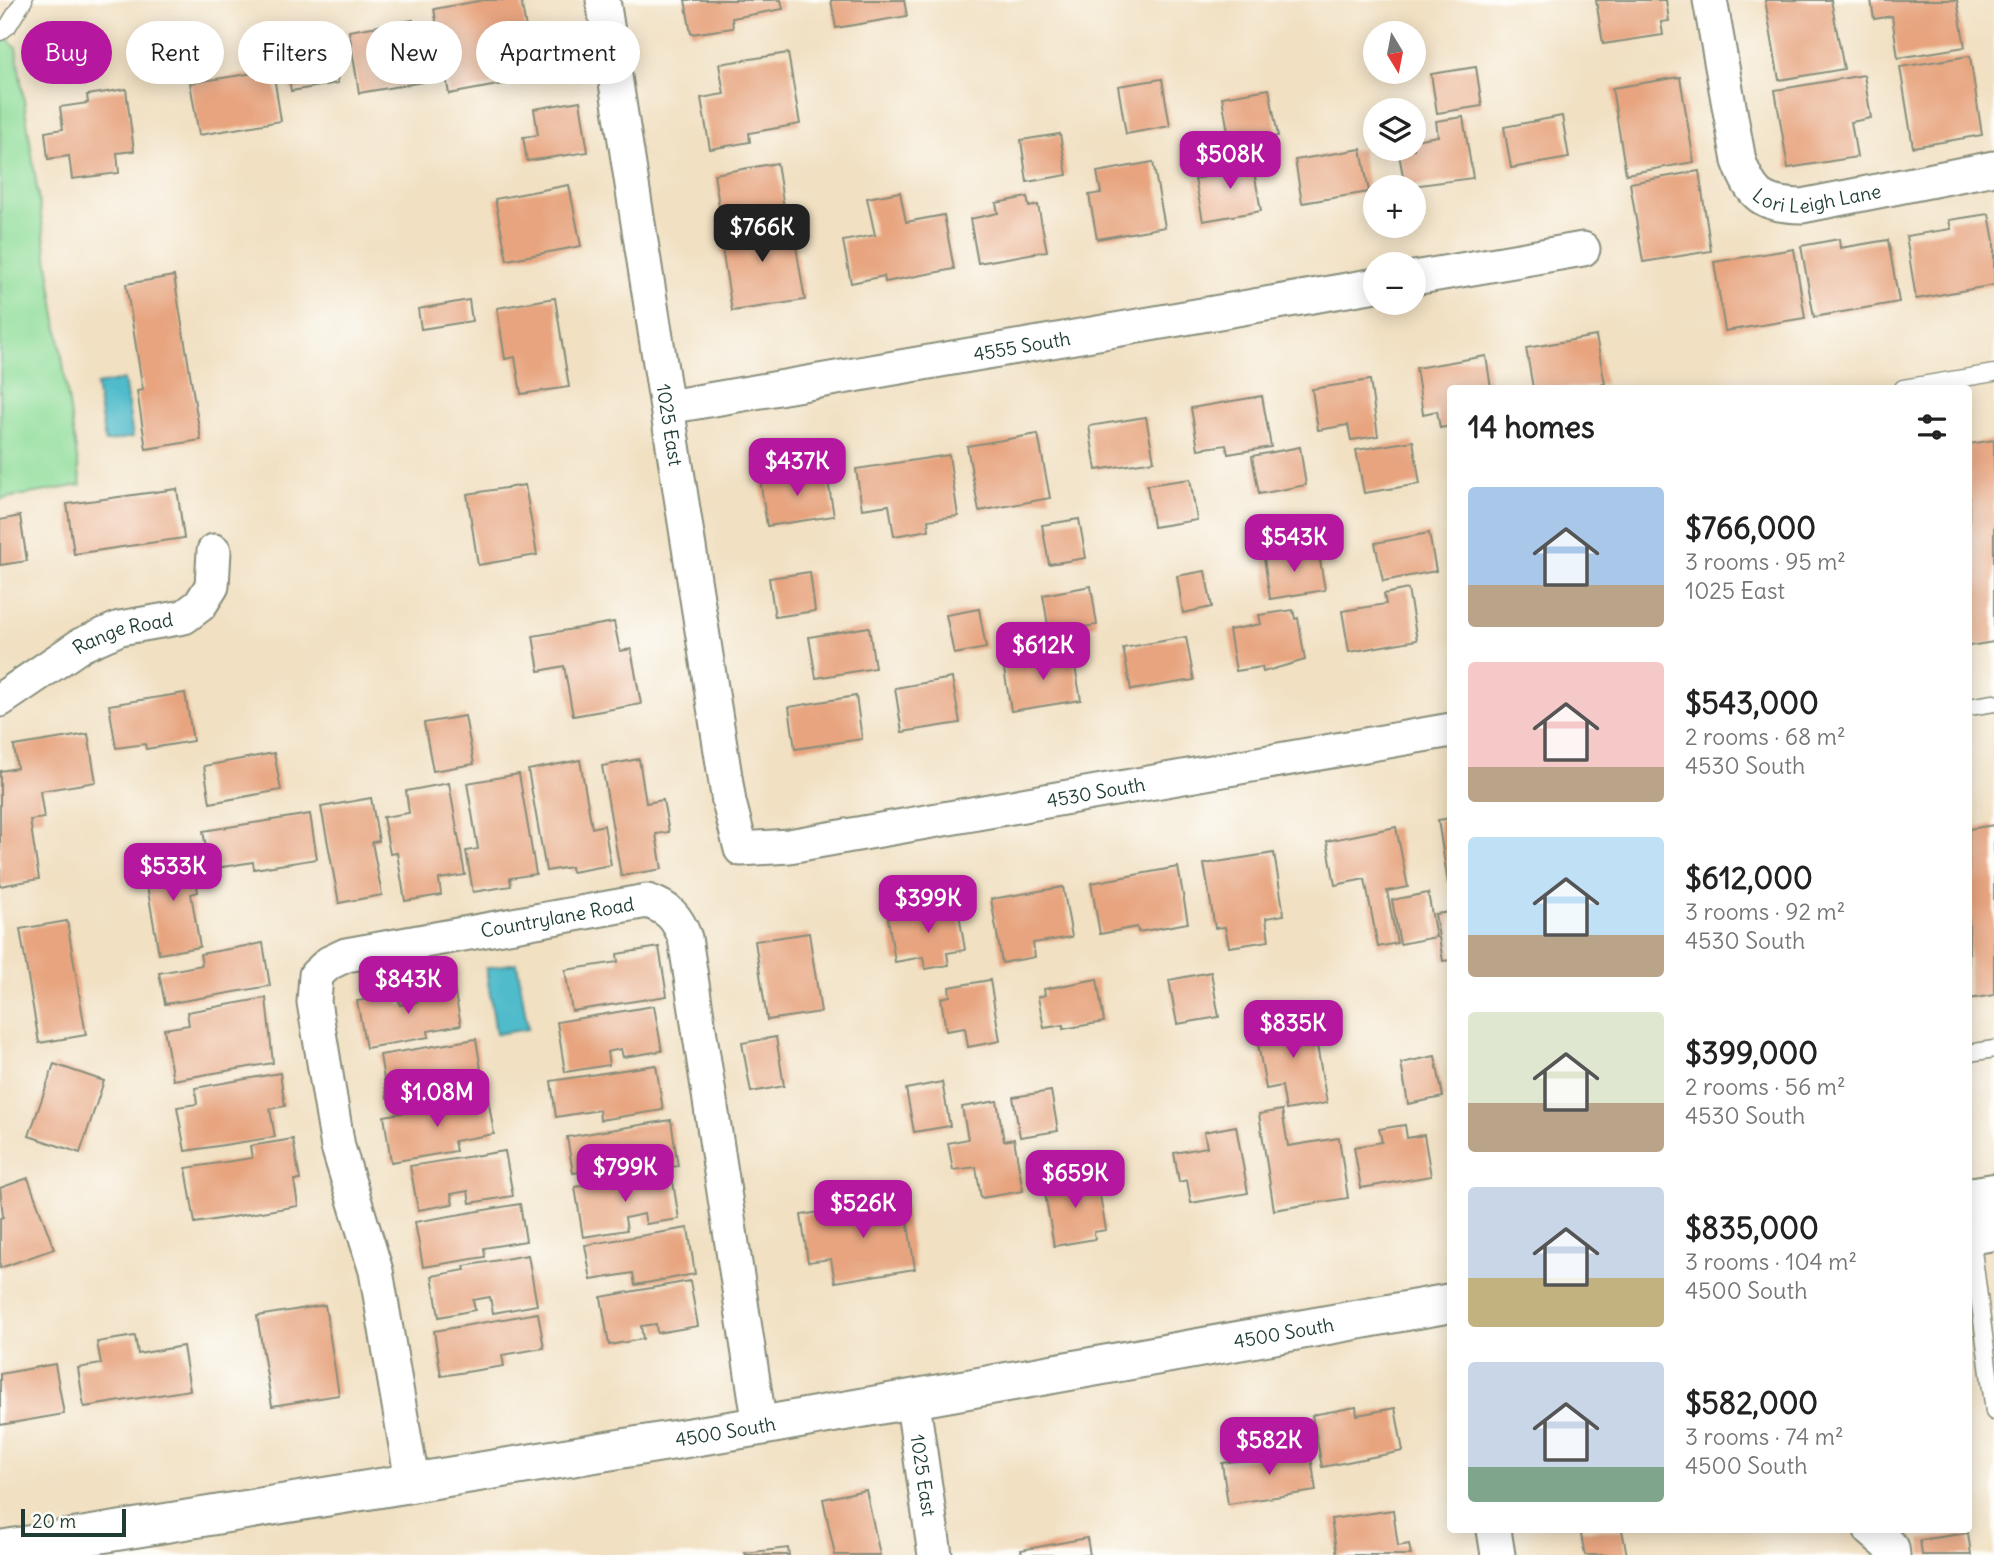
<!DOCTYPE html>
<html lang="en">
<head>
<meta charset="utf-8">
<style>
	:root { --surface:#fff; --page:#f2f2f2; --text:#222; --muted:#767676; --accent:#b5179e }
	body { margin:0; font-family:Delius,sans-serif; background:var(--page); color:var(--text); height:100vh; display:flex; flex-direction:column; font-size:26px; white-space:nowrap }
	* { box-sizing:border-box; margin:0 }
	p { font-size:23px; color:var(--muted) }
	.icon { flex:none; width:38px; height:38px; fill:none; stroke:currentColor; stroke-width:2; stroke-linecap:round; stroke-linejoin:round }
	.map { position:relative; flex:1; overflow:hidden }
	.side { position:absolute; left:1447px; top:385px; width:525px; height:1148px; display:flex; flex-direction:column; background:var(--surface); border-radius:7px; box-shadow:0 4px 18px #0003 }
	.side>* { flex:none }
	.hud { position:absolute; left:21px; top:21px; width:665px; height:63px; display:flex; gap:14px }
	.needle { width:46px; rotate:170deg }
	.tools { position:absolute; left:1363px; top:21px; display:grid; gap:14px }
	.tools a { display:grid; place-items:center; width:63px; height:63px; border-radius:50%; background:var(--surface); box-shadow:0 4px 18px #0003; font-size:35px }
	.scale { position:absolute; left:21px; bottom:18px; width:105px; box-sizing:border-box; padding-left:7px; border:4px solid #1f3d34; border-top:0; font-size:19px; line-height:24px; white-space:nowrap; color:#1f3d34; -webkit-text-stroke:5px #fdfcf7; paint-order:stroke }
	.price { position:absolute; translate:-50% -60px; padding:0 16px; border-radius:14px; background:var(--accent); color:#fff; font-size:23px; line-height:46px; filter:drop-shadow(0 2px 4px #0008) }
	.price::after { content:''; position:absolute; left:50%; top:42px; width:21px; height:16px; margin-left:-10px; background:inherit; clip-path:polygon(0 0,100% 0,50% 100%) }
	.price.active { background:#222; color:#fff }
	ul { padding:0; list-style:none }
	li { display:flex; align-items:center; gap:21px; height:175px; padding:0 21px }
	li span { display:grid; place-items:center; flex:none; width:196px; height:140px; border-radius:7px; color:#555 }
	li>.icon { margin-inline-start:auto }
	span .icon { width:84px; height:84px; fill:#fffc; stroke-width:1 }
	li b { font-size:30px }
	h2 { display:flex; justify-content:space-between; align-items:center; height:84px; padding:0 21px; font-size:30px }
	.tag { padding:0 24px; border-radius:32px; background:var(--surface); box-shadow:0 4px 18px #0003; font-size:24px; line-height:63px }
	.tag.active { background:var(--accent); color:#fff }
	.map>svg:first-child { display:block }
	.green { fill:#8fdd9a; stroke:#578d67; stroke-width:2 }
	.water { fill:#50bbcb; stroke:#387c80; stroke-width:2 }
	.building { fill:#e7a47f }
	.lines { fill:none; stroke-linecap:round; stroke-linejoin:round }
	.service-casing { stroke:#888e7b; stroke-width:19 }
	.minor-casing { stroke:#888e7b; stroke-width:37 }
	.secondary-casing { stroke:#888e7b; stroke-width:42 }
	.service { stroke:#fff; stroke-width:16 }
	.minor { stroke:#fff; stroke-width:33 }
	.secondary { stroke:#fff; stroke-width:38 }
	.labels { text-anchor:middle; stroke-width:6; stroke-linejoin:round; paint-order:stroke }
	.street-label { font-size:19px; fill:#1f3d34; stroke:#fdfcf7 }
</style>
</head>
<body>
<div class="map">
<svg width="1994" height="1555" viewBox="0 0 1994 1555">
	<rect width="100%" height="100%" fill="#fdfcf7"/>
	<filter id="ink" filterUnits="userSpaceOnUse"><feTurbulence type="fractalNoise" baseFrequency=".0143" numOctaves="2"/><feDisplacementMap in="SourceGraphic" scale="14" xChannelSelector="R" yChannelSelector="G"/><feConvolveMatrix kernelMatrix="1 2 1 2 8 2 1 2 1" color-interpolation-filters="sRGB"/></filter>
	<filter id="wash" filterUnits="userSpaceOnUse"><feTurbulence type="fractalNoise" baseFrequency=".00686" numOctaves="4" result="noise"/><feDisplacementMap in="SourceGraphic" scale="28" xChannelSelector="R" yChannelSelector="G"/><feGaussianBlur stdDeviation="1.57" result="paint"/><feColorMatrix in="noise" values="0 0 0 0 0 0 0 0 0 0 0 0 0 0 0 0 0 1.4 0 .05"/><feComposite in="paint" operator="in"/></filter>
	<g filter="url(#wash)">
		<rect width="100%" height="100%" fill="#f1e0c2"/>
		<!-- green -->
		<polygon class="green" points="0,31 16,47 81,485 0,499"/>
		<!-- water -->
		<g class="water">
			<polygon points="124,380 133,437 105,442 96,385"/>
			<polygon points="517,963 528,1029 496,1034 486,968"/>
		</g>
		<g id="blocks">
			<!-- building -->
			<g class="building">
				<polygon points="484,0 521,0 535,78 449,94 434,9"/>
				<polygon points="685,0 781,0 783,9 732,18 733,28 691,34"/>
				<polygon points="831,0 904,0 907,16 836,28"/>
				<polygon points="1596,0 1666,0 1669,21 1661,22 1663,35 1603,44"/>
				<polygon points="1765,0 1831,0 1844,69 1779,80"/>
				<polygon points="1871,0 1957,0 1965,47 1898,58 1892,16 1874,19"/>
				<polygon points="413,20 423,82 359,93 349,31"/>
				<polygon points="331,39 338,83 291,91 284,46"/>
				<polygon points="788,53 800,124 749,133 750,142 710,149 701,98 724,94 719,64"/>
				<polygon points="1970,56 1982,135 1913,147 1900,67"/>
				<polygon points="1476,67 1482,106 1437,113 1431,74"/>
				<polygon points="273,70 281,121 199,135 190,83"/>
				<polygon points="1864,75 1871,118 1851,122 1857,157 1788,168 1775,90"/>
				<polygon points="1680,77 1694,162 1626,174 1612,88"/>
				<polygon points="1162,79 1170,126 1126,134 1118,86"/>
				<polygon points="126,89 134,151 117,153 119,173 72,179 69,156 48,159 45,132 63,129 60,107 88,103 87,95"/>
				<polygon points="1269,89 1278,136 1230,144 1222,97"/>
				<polygon points="580,101 588,152 527,161 523,137 538,135 534,109"/>
				<polygon points="1562,116 1569,158 1511,168 1504,127"/>
				<polygon points="1463,117 1473,178 1405,187 1398,149 1414,149 1414,140 1438,136 1436,121"/>
				<polygon points="1060,134 1067,175 1027,182 1021,140"/>
				<polygon points="1361,149 1369,192 1302,203 1295,160"/>
				<polygon points="1251,155 1261,211 1203,221 1195,179 1232,172 1229,158"/>
				<polygon points="1153,162 1165,227 1097,239 1089,195 1101,193 1097,172"/>
				<polygon points="777,163 784,208 721,218 714,174"/>
				<polygon points="1699,171 1711,251 1643,262 1630,183"/>
				<polygon points="569,185 581,246 507,260 495,199"/>
				<polygon points="900,192 906,222 944,215 954,269 885,282 884,276 851,283 843,241 875,235 867,198"/>
				<polygon points="1027,197 1029,207 1038,205 1047,251 978,263 970,219 998,213 996,203"/>
				<polygon points="1989,214 1994,241 1994,285 1916,299 1906,236 1951,229 1949,220"/>
				<polygon points="791,217 805,300 732,311 719,229"/>
				<polygon points="1839,239 1840,248 1888,240 1899,302 1814,317 1801,246"/>
				<polygon points="1794,249 1805,318 1725,331 1714,262"/>
				<polygon points="174,276 201,440 146,449 137,391 143,390 126,284"/>
				<polygon points="555,298 569,387 521,394 515,357 505,359 497,308"/>
				<polygon points="469,300 472,321 421,329 418,309"/>
				<polygon points="1596,336 1605,384 1580,388 1533,388 1526,348"/>
				<polygon points="1486,356 1491,388 1451,388 1451,426 1440,428 1437,411 1423,414 1416,368"/>
				<polygon points="1370,380 1378,436 1351,440 1348,425 1318,430 1312,389"/>
				<polygon points="1262,396 1271,447 1228,454 1226,445 1198,449 1191,408"/>
				<polygon points="1146,417 1154,461 1096,470 1089,426"/>
				<polygon points="1038,434 1050,498 979,511 967,446"/>
				<polygon points="1994,440 1994,642 1969,646 1969,444"/>
				<polygon points="1413,441 1420,484 1364,493 1356,450"/>
				<polygon points="1300,447 1306,485 1259,494 1252,456"/>
				<polygon points="949,455 958,516 928,520 929,530 894,536 889,505 862,509 856,469"/>
				<polygon points="826,469 834,516 767,526 760,479"/>
				<polygon points="1190,479 1197,520 1153,527 1147,485"/>
				<polygon points="525,485 537,555 478,565 467,494"/>
				<polygon points="177,489 184,538 74,554 67,504"/>
				<polygon points="20,516 27,561 0,565 0,520"/>
				<polygon points="1079,519 1086,558 1049,564 1042,525"/>
				<polygon points="1429,533 1436,571 1383,581 1375,543"/>
				<polygon points="1318,549 1325,590 1270,599 1264,558"/>
				<polygon points="1205,571 1212,607 1183,613 1177,576"/>
				<polygon points="810,572 815,611 775,617 769,578"/>
				<polygon points="1091,586 1097,625 1049,632 1043,595"/>
				<polygon points="1408,589 1417,640 1349,652 1342,611 1386,604 1384,594"/>
				<polygon points="979,609 986,648 954,654 946,615"/>
				<polygon points="1293,610 1295,619 1298,618 1305,660 1263,672 1262,667 1236,671 1229,630 1261,624 1259,615"/>
				<polygon points="614,622 620,651 631,649 641,704 573,716 564,666 539,671 533,636"/>
				<polygon points="869,627 875,668 816,678 809,637"/>
				<polygon points="1186,637 1194,680 1131,690 1123,648"/>
				<polygon points="1072,650 1081,700 1011,711 1004,669 1034,663 1032,657"/>
				<polygon points="952,678 960,723 902,732 895,688"/>
				<polygon points="185,693 193,741 146,749 145,744 116,748 109,705"/>
				<polygon points="856,696 862,739 795,749 789,707"/>
				<polygon points="465,716 474,764 433,771 424,723"/>
				<polygon points="88,734 96,782 40,791 44,818 30,820 39,879 0,886 0,771 17,768 14,746"/>
				<polygon points="274,753 281,790 210,803 204,766"/>
				<polygon points="639,759 646,803 663,800 669,832 656,834 662,869 621,876 602,766"/>
				<polygon points="580,760 592,828 604,825 611,865 572,872 571,867 546,871 528,770"/>
				<polygon points="519,774 536,874 510,878 511,886 473,892 466,851 478,849 467,783"/>
				<polygon points="449,783 465,875 439,879 441,895 405,901 397,853 390,854 383,817 409,813 406,791"/>
				<polygon points="371,798 379,841 372,842 382,895 339,903 321,807"/>
				<polygon points="310,814 317,859 254,869 253,862 210,869 203,831"/>
				<polygon points="1451,818 1451,883 1448,883 1438,820"/>
				<polygon points="1994,825 1994,995 1969,999 1969,829"/>
				<polygon points="1396,827 1408,887 1387,891 1397,943 1378,947 1365,879 1335,885 1327,841"/>
				<polygon points="1274,853 1284,915 1266,918 1269,941 1229,947 1225,927 1215,928 1204,864"/>
				<polygon points="191,854 198,892 191,894 200,947 159,954 143,863"/>
				<polygon points="1178,867 1188,923 1138,932 1137,927 1100,934 1091,883"/>
				<polygon points="1063,887 1072,937 1033,943 1035,957 1002,963 991,899"/>
				<polygon points="1428,893 1436,937 1400,944 1392,900"/>
				<polygon points="957,902 965,950 947,953 949,965 925,969 923,957 895,962 888,918"/>
				<polygon points="1451,912 1451,960 1443,961 1435,914"/>
				<polygon points="67,921 86,1035 39,1043 20,929"/>
				<polygon points="809,933 821,1012 767,1020 755,941"/>
				<polygon points="263,943 270,986 165,1004 159,973 202,965 200,954"/>
				<polygon points="659,947 667,996 572,1011 565,970 618,962 617,954"/>
				<polygon points="1211,972 1219,1017 1177,1024 1169,980"/>
				<polygon points="1097,979 1104,1022 1063,1029 1063,1025 1044,1028 1038,997 1045,995 1044,989"/>
				<polygon points="990,980 1000,1041 968,1047 965,1028 946,1031 941,998 950,996 949,987"/>
				<polygon points="453,983 461,1025 428,1031 429,1037 366,1048 357,1001 398,994 400,1005 418,1002 416,990"/>
				<polygon points="266,998 273,1063 173,1080 164,1029 189,1025 187,1012"/>
				<polygon points="654,1006 662,1051 623,1057 621,1049 607,1052 609,1065 565,1072 557,1022"/>
				<polygon points="1311,1011 1327,1103 1286,1110 1282,1086 1266,1089 1256,1032 1275,1028 1274,1017"/>
				<polygon points="776,1037 784,1086 751,1092 742,1043"/>
				<polygon points="476,1039 484,1088 439,1095 437,1083 422,1085 423,1092 387,1098 380,1055"/>
				<polygon points="1435,1056 1443,1097 1408,1104 1401,1063"/>
				<polygon points="54,1064 104,1081 80,1153 29,1136"/>
				<polygon points="656,1065 663,1110 600,1120 599,1110 556,1117 551,1081"/>
				<polygon points="280,1073 285,1106 270,1109 275,1137 185,1151 177,1107 197,1104 195,1088"/>
				<polygon points="942,1082 950,1126 914,1132 906,1089"/>
				<polygon points="1051,1091 1058,1131 1020,1137 1013,1097"/>
				<polygon points="488,1098 494,1134 454,1141 456,1151 391,1162 384,1116"/>
				<polygon points="997,1101 1004,1141 1014,1139 1023,1191 981,1198 976,1167 953,1170 948,1143 968,1139 962,1107"/>
				<polygon points="1282,1110 1288,1146 1339,1138 1348,1198 1274,1210 1259,1114"/>
				<polygon points="671,1120 678,1166 616,1176 614,1167 573,1173 567,1137"/>
				<polygon points="1405,1125 1407,1138 1424,1135 1431,1176 1361,1188 1354,1147 1382,1142 1379,1129"/>
				<polygon points="1236,1126 1248,1193 1191,1203 1187,1180 1179,1182 1174,1153 1207,1147 1204,1132"/>
				<polygon points="293,1139 300,1180 294,1180 298,1206 195,1223 186,1168 252,1158 250,1146"/>
				<polygon points="505,1151 513,1196 470,1203 468,1191 451,1194 453,1204 418,1210 410,1166"/>
				<polygon points="1096,1173 1106,1230 1094,1232 1095,1239 1054,1246 1044,1188 1060,1185 1059,1180"/>
				<polygon points="672,1176 679,1219 646,1224 644,1214 625,1218 627,1230 583,1237 575,1187 615,1179 616,1185"/>
				<polygon points="28,1178 54,1249 0,1268 0,1218 3,1217 0,1188"/>
				<polygon points="903,1193 915,1269 835,1282 831,1259 808,1262 801,1215 821,1212 823,1221 863,1214 860,1200"/>
				<polygon points="520,1204 526,1241 484,1248 485,1257 423,1267 415,1222"/>
				<polygon points="688,1228 695,1274 635,1285 633,1273 591,1280 585,1245"/>
				<polygon points="528,1255 537,1305 493,1313 490,1297 473,1300 475,1310 439,1317 432,1276 465,1270 464,1266"/>
				<polygon points="690,1281 698,1326 657,1333 656,1324 641,1326 643,1339 609,1345 601,1297"/>
				<polygon points="325,1305 339,1395 272,1406 257,1316"/>
				<polygon points="538,1313 544,1348 502,1355 504,1366 441,1376 434,1331"/>
				<polygon points="135,1336 138,1354 183,1346 190,1390 84,1407 78,1368 101,1364 97,1342"/>
				<polygon points="55,1364 64,1414 0,1425 0,1374"/>
				<polygon points="1356,1407 1357,1415 1395,1408 1403,1451 1322,1467 1312,1415"/>
				<polygon points="1310,1450 1316,1491 1228,1504 1222,1463"/>
				<polygon points="866,1490 880,1555 835,1555 823,1499"/>
				<polygon points="1393,1510 1398,1546 1409,1544 1411,1555 1337,1555 1331,1519"/>
				<polygon points="1580,1530 1622,1530 1627,1555 1585,1555"/>
				<polygon points="1968,1533 1971,1555 1922,1555 1920,1540"/>
				<polygon points="1087,1538 1090,1555 1022,1555 1021,1550"/>
				<polygon points="788,1548 789,1555 746,1555 745,1553"/>
			</g>
		</g>
	</g>
	<g filter="url(#ink)">
		<use href="#blocks" fill-opacity="0" stroke="#888e7b" stroke-width="2"/>
		<g class="lines">
			<!-- service casing -->
			<g class="service-casing">
				<g id="service">
					<polyline points="0,32 8,26 24,0"/>
					<polyline points="1903,388 1994,373"/>
					<polyline points="1969,707 1994,703"/>
					<polyline points="1969,1053 1994,1049"/>
					<polyline points="1971,1235 1994,1412"/>
				</g>
			</g>
			<!-- minor casing -->
			<g class="minor-casing">
				<g id="minor">
					<path id="s1" d="M603,0L729,802L741,849L789,846L1451,730"/>
					<path id="s2" d="M1710,0L1739,161C1752,197 1763,205 1802,206L1994,168"/>
					<polyline points="1414,278 1583,249"/>
					<path id="s3" d="M668,407L1376,285"/>
					<path id="s4" d="M0,700L81,645L120,628L184,617L200,605L212,586L214,551"/>
					<path id="s5" d="M912,1397L935,1555"/>
					<path id="s6" d="M412,1481L376,1271L338,1147L314,1002L316,975L329,963L346,955L647,901C669,908 677,917 685,938L760,1426"/>
					<polyline points="1494,1530 1498,1555"/>
					<polyline points="1871,1530 1892,1548 1893,1555"/>
				</g>
			</g>
			<!-- secondary casing -->
			<g class="secondary-casing">
				<g id="secondary">
					<polyline points="1969,1197 1994,1193"/>
					<polyline points="1969,1235 1994,1231"/>
					<path id="s7" d="M0,1550L760,1426L1451,1303"/>
				</g>
			</g>
			<!-- service -->
			<use href="#service" class="service"/>
			<!-- minor -->
			<use href="#minor" class="minor"/>
			<!-- secondary -->
			<use href="#secondary" class="secondary"/>
		</g>
	</g>
	<g class="labels">
		<!-- street labels -->
		<g class="street-label">
			<text dy="7" stroke="none"><textPath href="#s2" startOffset="264">Lori Leigh Lane</textPath></text>
			<text dy="7" stroke="none"><textPath href="#s3" startOffset="359">4555 South</textPath></text>
			<text dy="7" stroke="none"><textPath href="#s1" startOffset="430">1025 East</textPath></text>
			<text dy="7" stroke="none"><textPath href="#s4" startOffset="142">Range Road</textPath></text>
			<text dy="7" stroke="none"><textPath href="#s1" startOffset="1220">4530 South</textPath></text>
			<text dy="7" stroke="none"><textPath href="#s6" startOffset="768">Countrylane Road</textPath></text>
			<text dy="7" stroke="none"><textPath href="#s7" startOffset="1302">4500 South</textPath></text>
			<text dy="7" stroke="none"><textPath href="#s7" startOffset="735">4500 South</textPath></text>
			<text dy="7" stroke="none"><textPath href="#s5" startOffset="79">1025 East</textPath></text>
		</g>
	</g>
</svg>
<div class="tools">
<a><svg class="needle" viewBox="-14 -14 28 28"><path d="M0-13l5 13h-10z" fill="#e53935"/><path d="M0 13l5-13h-10z" fill="#767676"/></svg></a>
<a><svg class="icon" aria-label="layers" viewBox="0 0 24 24"><path d="M12 4l9 5-9 5-9-5zM3 14l9 5 9-5"/></svg></a>
<a>+</a>
<a>−</a>
</div>
<div class="scale">20 m</div>
<b class="price" style="left:1230px;top:191px">$508K</b>
<b class="price active" style="left:762px;top:264px">$766K</b>
<b class="price" style="left:797px;top:498px">$437K</b>
<b class="price" style="left:1294px;top:574px">$543K</b>
<b class="price" style="left:1043px;top:682px">$612K</b>
<b class="price" style="left:173px;top:903px">$533K</b>
<b class="price" style="left:928px;top:935px">$399K</b>
<b class="price" style="left:408px;top:1016px">$843K</b>
<b class="price" style="left:1293px;top:1060px">$835K</b>
<b class="price" style="left:437px;top:1129px">$1.08M</b>
<b class="price" style="left:625px;top:1204px">$799K</b>
<b class="price" style="left:1075px;top:1210px">$659K</b>
<b class="price" style="left:863px;top:1240px">$526K</b>
<b class="price" style="left:1269px;top:1477px">$582K</b>
<div class="hud">
<a class="tag active">Buy</a>
<a class="tag">Rent</a>
<a class="tag">Filters</a>
<a class="tag">New</a>
<a class="tag">Apartment</a>
</div>
<section class="side">
<h2>14 homes<svg class="icon" aria-label="filters" viewBox="0 0 24 24"><path d="M4 7h16M4 17h16"/><circle cx="9" cy="7" r="2"/><circle cx="15" cy="17" r="2"/></svg></h2>
<ul>
<li><span style="background:linear-gradient(#a9c7e8 70%,#b9a48a 0)"><svg class="icon" aria-label="home" viewBox="0 0 24 24"><path d="M3 11l9-7 9 7M6 9v11h12V9"/></svg></span><div><b>$766,000</b><p>3 rooms · 95 m²</p><p>1025 East</p></div></li>
<li><span style="background:linear-gradient(#f6c9c9 75%,#b9a48a 0)"><svg class="icon" aria-label="home" viewBox="0 0 24 24"><path d="M3 11l9-7 9 7M6 9v11h12V9"/></svg></span><div><b>$543,000</b><p>2 rooms · 68 m²</p><p>4530 South</p></div></li>
<li><span style="background:linear-gradient(#bfe0f5 70%,#b9a48a 0)"><svg class="icon" aria-label="home" viewBox="0 0 24 24"><path d="M3 11l9-7 9 7M6 9v11h12V9"/></svg></span><div><b>$612,000</b><p>3 rooms · 92 m²</p><p>4530 South</p></div></li>
<li><span style="background:linear-gradient(#dfe7d0 65%,#b9a48a 0)"><svg class="icon" aria-label="home" viewBox="0 0 24 24"><path d="M3 11l9-7 9 7M6 9v11h12V9"/></svg></span><div><b>$399,000</b><p>2 rooms · 56 m²</p><p>4530 South</p></div></li>
<li><span style="background:linear-gradient(#c9d6e8 65%,#c2b280 0)"><svg class="icon" aria-label="home" viewBox="0 0 24 24"><path d="M3 11l9-7 9 7M6 9v11h12V9"/></svg></span><div><b>$835,000</b><p>3 rooms · 104 m²</p><p>4500 South</p></div></li>
<li><span style="background:linear-gradient(#c9d6e8 75%,#7fa58c 0)"><svg class="icon" aria-label="home" viewBox="0 0 24 24"><path d="M3 11l9-7 9 7M6 9v11h12V9"/></svg></span><div><b>$582,000</b><p>3 rooms · 74 m²</p><p>4500 South</p></div></li>
</ul>
</section>
</div>
</body>
</html>
